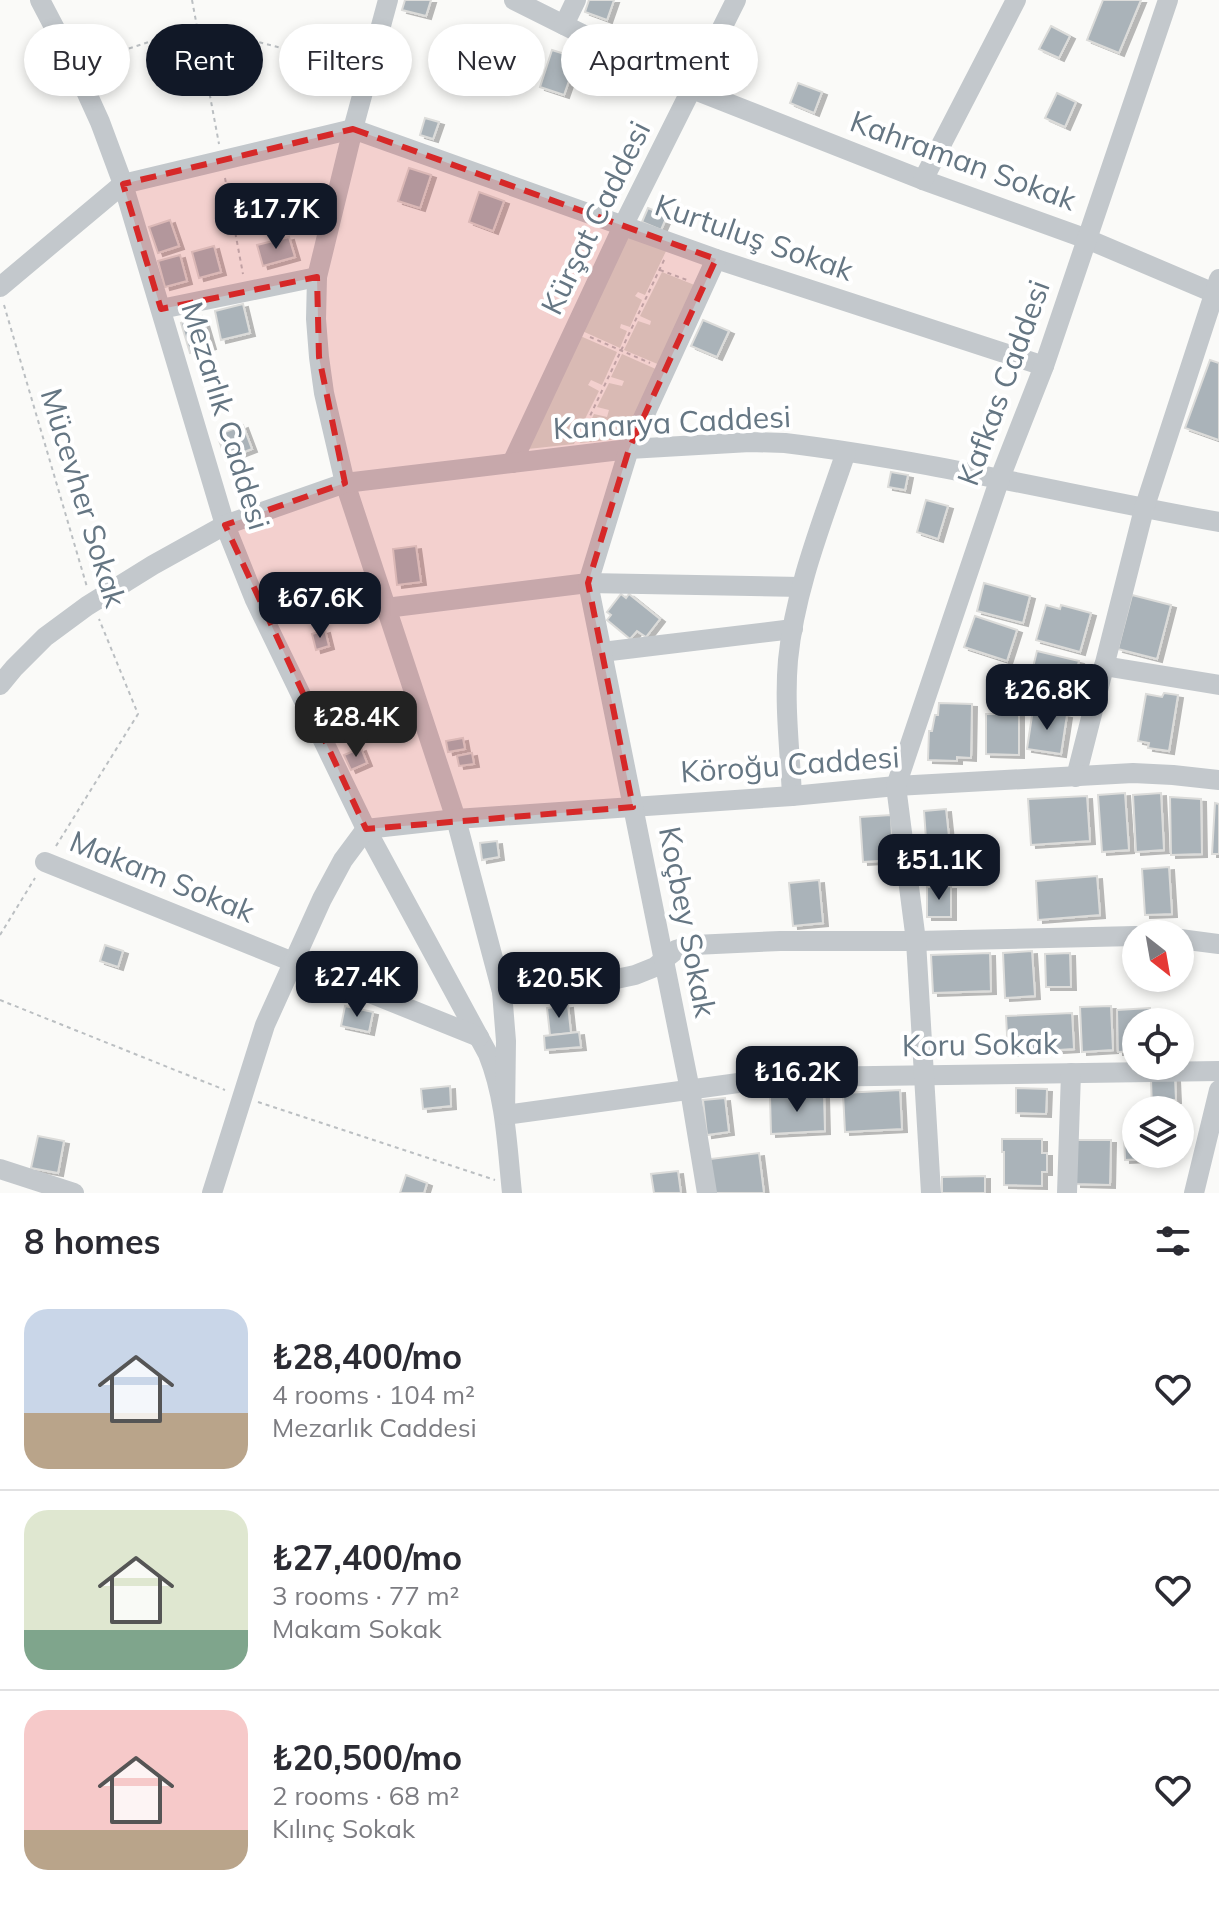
<!DOCTYPE html>
<html lang="en">
<head>
<meta charset="utf-8">
<style>
	:root { --surface:#fff; --page:#f2f2f3; --text:#2b2b33; --muted:#7c7c81; --line:#e1e1e2; --accent:#111827 }
	body { margin:0; font-family:Mulish,sans-serif; background:var(--page); color:var(--text); height:100vh; display:flex; flex-direction:column; font-size:30px; white-space:nowrap }
	* { box-sizing:border-box; margin:0 }
	p { font-size:26px; color:var(--muted) }
	.icon { flex:none; width:44px; height:44px; fill:none; stroke:currentColor; stroke-width:2; stroke-linecap:round; stroke-linejoin:round }
	.map { position:relative; height:1193px; overflow:hidden }
	.panel { display:flex; flex-direction:column; background:var(--surface); flex:1 }
	.panel>* { flex:none }
	.banner { position:absolute; left:24px; top:24px; width:800px; height:72px; display:flex; gap:16px }
	.needle { width:52px; rotate:149deg }
	.tools { position:absolute; left:1122px; top:920px; display:grid; gap:16px }
	.tools a { display:grid; place-items:center; width:72px; height:72px; border-radius:50%; background:var(--surface); box-shadow:0 4px 12px #0003; font-size:40px }
	.price { position:absolute; translate:-50% -68px; padding:0 18px; border-radius:16px; background:var(--accent); color:#fff; font-size:26px; line-height:52px; filter:drop-shadow(0 2px 4px #0008) }
	.price::after { content:''; position:absolute; left:50%; top:48px; width:24px; height:18px; margin-left:-12px; background:inherit; clip-path:polygon(0 0,100% 0,50% 100%) }
	.price.current { background:#222; color:#fff }
	ul { padding:0; list-style:none }
	li { display:flex; align-items:center; gap:24px; height:200px; padding:0 24px }
	li+li { border-top:2px solid var(--line) }
	li span { display:grid; place-items:center; flex:none; width:224px; height:160px; border-radius:24px; color:#555 }
	li>.icon { margin-inline-start:auto }
	span .icon { width:96px; height:96px; fill:#fffc; stroke-width:1 }
	li b { font-size:34px }
	h2 { display:flex; justify-content:space-between; align-items:center; height:96px; padding:0 24px; font-size:34px }
	.tag { padding:0 28px; border-radius:36px; background:var(--surface); box-shadow:0 4px 12px #0003; font-size:28px; line-height:72px }
	.tag.current { background:var(--accent); color:#fff }
	.map>svg:first-child { display:block }
	.green { fill:#dadfd7 }
	.building { fill:#aab3b9; stroke:#dcdcda; stroke-width:2; filter:url(#shadow) }
	.lines { fill:none; stroke-linecap:round; stroke-linejoin:round }
	.path { stroke:#bbbfc2; stroke-width:2; stroke-dasharray:4 4; stroke-linecap:butt }
	.minor { stroke:#c3c8cc; stroke-width:20 }
	.marked { fill:#d62828; fill-opacity:0.2; stroke:#d62828; stroke-width:6; stroke-dasharray:16 10; stroke-linejoin:round }
	.labels { text-anchor:middle; stroke-width:8; stroke-linejoin:round; paint-order:stroke }
	.street-label { font-size:30px; fill:#657683; stroke:#fff }
</style>
</head>
<body>
<div class="map">
<svg width="1219" height="1193" viewBox="0 0 1219 1193">
	<defs>
		<filter id="shadow"><feDropShadow dx="5" dy="3" stdDeviation="0" flood-color="#0004"/></filter>
	</defs>
	<rect width="100%" height="100%" fill="#fafaf8"/>
	<!-- green -->
	<g class="green">
		<polygon points="627,236 667,249 645,295 638,292 635,296 642,300 630,327 621,324 620,328 627,331 620,348 580,330"/>
		<polygon points="662,272 697,286 660,365 624,350 638,321 650,325 651,321 640,316"/>
		<polygon points="578,335 617,352 602,385 591,380 588,385 599,391 584,421 573,418 572,423 582,426 574,444 528,449"/>
		<polygon points="622,354 658,370 627,438 580,443 594,414 607,417 609,410 597,407 609,383 622,386 624,381 611,377"/>
	</g>
	<!-- building -->
	<g class="building">
		<polygon points="405,0 431,0 426,16 402,10"/>
		<polygon points="589,0 614,0 607,20 585,12"/>
		<polygon points="1103,0 1141,0 1119,53 1087,40"/>
		<polygon points="1051,26 1070,36 1059,58 1039,49"/>
		<polygon points="552,50 577,58 564,95 540,87"/>
		<polygon points="798,83 822,92 814,113 790,103"/>
		<polygon points="1057,93 1076,102 1065,127 1045,118"/>
		<polygon points="425,118 439,122 433,139 420,135"/>
		<polygon points="409,168 431,175 420,208 398,201"/>
		<polygon points="479,192 504,201 493,231 469,222"/>
		<polygon points="648,208 667,216 661,230 642,222"/>
		<polygon points="170,220 179,246 158,253 149,227"/>
		<polygon points="289,237 295,257 263,266 257,245"/>
		<polygon points="214,246 221,272 199,278 192,252"/>
		<polygon points="180,255 187,281 165,287 158,261"/>
		<polygon points="243,304 250,333 221,340 215,311"/>
		<polygon points="202,316 211,346 190,353 181,323"/>
		<polygon points="703,320 729,331 717,357 691,346"/>
		<polygon points="1210,360 1219,363 1219,440 1185,428"/>
		<polygon points="243,425 252,449 226,459 217,435"/>
		<polygon points="891,472 908,475 905,490 888,487"/>
		<polygon points="926,500 948,506 938,539 917,532"/>
		<polygon points="416,546 421,582 397,585 393,549"/>
		<polygon points="984,583 1030,596 1023,623 977,611"/>
		<polygon points="621,594 626,598 629,594 660,619 646,637 637,631 630,639 607,620 611,615 607,612"/>
		<polygon points="1132,595 1171,605 1157,659 1118,649"/>
		<polygon points="1046,605 1060,609 1061,605 1091,613 1080,652 1036,640"/>
		<polygon points="975,616 1017,630 1007,661 964,647"/>
		<polygon points="325,630 329,646 316,650 312,634"/>
		<polygon points="1037,651 1079,661 1068,702 1027,692"/>
		<polygon points="1164,693 1178,695 1169,751 1148,748 1149,743 1138,741 1146,694 1162,697"/>
		<polygon points="939,703 972,704 971,758 957,757 957,761 928,760 929,731 932,731 935,715 938,715"/>
		<polygon points="1033,709 1067,715 1061,754 1027,749"/>
		<polygon points="986,714 1019,714 1019,755 986,754"/>
		<polygon points="463,738 465,749 448,752 446,741"/>
		<polygon points="361,748 367,763 351,770 344,755"/>
		<polygon points="472,753 474,764 459,766 457,756"/>
		<polygon points="1125,793 1129,850 1102,852 1098,795"/>
		<polygon points="1161,793 1164,850 1136,852 1133,795"/>
		<polygon points="1087,796 1090,841 1031,845 1028,799"/>
		<polygon points="1170,797 1201,799 1202,854 1171,855"/>
		<polygon points="1215,803 1219,804 1219,854 1212,854"/>
		<polygon points="946,809 949,837 926,839 924,811"/>
		<polygon points="891,815 893,860 863,862 860,817"/>
		<polygon points="497,841 499,857 482,860 480,843"/>
		<polygon points="1169,867 1172,914 1145,915 1142,869"/>
		<polygon points="1097,876 1100,915 1038,920 1036,881"/>
		<polygon points="819,880 823,923 793,926 789,883"/>
		<polygon points="951,886 951,917 927,917 927,887"/>
		<polygon points="105,945 123,951 118,967 100,961"/>
		<polygon points="1032,951 1035,996 1005,998 1003,953"/>
		<polygon points="990,953 991,991 933,993 931,955"/>
		<polygon points="1070,953 1071,987 1046,987 1045,954"/>
		<polygon points="568,1005 571,1033 550,1035 547,1008"/>
		<polygon points="345,1006 373,1012 369,1032 341,1026"/>
		<polygon points="1111,1006 1113,1050 1082,1052 1080,1007"/>
		<polygon points="1150,1008 1151,1022 1136,1022 1136,1051 1118,1052 1117,1010"/>
		<polygon points="1072,1013 1074,1049 1008,1053 1006,1016"/>
		<polygon points="579,1032 581,1047 545,1050 544,1036"/>
		<polygon points="1175,1078 1176,1100 1172,1100 1172,1110 1152,1110 1151,1079"/>
		<polygon points="450,1086 451,1106 423,1109 421,1089"/>
		<polygon points="1016,1088 1047,1089 1046,1114 1016,1113"/>
		<polygon points="900,1090 902,1129 845,1132 843,1093"/>
		<polygon points="824,1095 825,1131 771,1134 770,1097"/>
		<polygon points="725,1098 729,1132 707,1135 703,1100"/>
		<polygon points="1136,1133 1136,1154 1163,1154 1164,1158 1125,1160 1124,1134"/>
		<polygon points="38,1136 64,1141 58,1173 31,1168"/>
		<polygon points="1002,1139 1042,1139 1042,1153 1047,1153 1047,1172 1042,1172 1042,1186 1004,1185 1004,1152 1002,1152"/>
		<polygon points="1076,1140 1111,1140 1110,1185 1076,1184"/>
		<polygon points="759,1153 764,1193 714,1193 710,1159"/>
		<polygon points="678,1171 681,1193 654,1193 651,1174"/>
		<polygon points="406,1175 427,1183 424,1193 400,1193"/>
		<polygon points="985,1176 985,1193 942,1193 942,1177"/>
	</g>
	<g class="lines">
		<!-- path -->
		<g class="path">
			<polyline points="192,0 219,144"/>
			<polyline points="91,61 197,26 350,66"/>
			<polyline points="225,178 243,274"/>
			<polyline points="660,270 687,280"/>
			<polyline points="4,305 87,587"/>
			<polyline points="590,337 650,363"/>
			<polyline points="580,437 665,258"/>
			<polyline points="56,846 138,714 99,619"/>
			<polyline points="0,935 35,878"/>
			<polyline points="0,1000 225,1090"/>
			<polyline points="258,1102 495,1180"/>
		</g>
		<!-- minor -->
		<g class="minor">
			<path d="M40,0L75,67L100,122L123,184L225,525L255,600L366,829L488,1054C506,1099 507,1146 512,1193"/>
			<polyline points="388,0 353,129 317,277 316,319 319,357 324,393 345,483 456,819 502,992 506,1041 505,1115 760,1080 803,1077 1219,1071"/>
			<polyline points="514,0 692,89 923,180 1087,239 1219,295"/>
			<polyline points="564,25 576,0"/>
			<polyline points="923,180 1016,0"/>
			<polyline points="0,287 123,184 353,129 716,259 1044,366"/>
			<polyline points="161,309 317,277"/>
			<polyline points="512,463 624,224 736,0"/>
			<polyline points="386,608 588,583 801,587"/>
			<polyline points="602,652 793,629"/>
			<polyline points="1104,666 1219,685"/>
			<path d="M0,685L14,668L45,637L87,606L153,565L225,525L345,483L629,449L750,442L785,443C932,461 1074,496 1219,522"/>
			<polyline points="1076,777 1144,509 1219,279"/>
			<path d="M792,796C790,751 784,705 788,660C795,588 823,520 846,452"/>
			<polyline points="45,862 479,1037"/>
			<polyline points="1180,939 1219,944"/>
			<polyline points="502,992 607,981 635,975 655,967 676,950 694,945 780,941 916,941 1136,936"/>
			<polyline points="0,1169 74,1193"/>
			<polyline points="212,1193 265,1025 322,899 343,860 366,829 456,819 792,796 896,786 1133,773 1173,775 1219,780"/>
			<polyline points="707,1193 690,1090 588,583 629,449 716,259"/>
			<polyline points="931,1193 916,941 896,786 1000,478 1044,366 1168,0"/>
			<polyline points="1067,1193 1071,1073"/>
			<polyline points="1194,1193 1219,1090"/>
		</g>
	</g>
	<!-- marked area -->
	<path class="marked" d="M353,129L716,259L629,449L588,583L633,807L366,829L225,525L345,483L319,357L317,277L161,309L123,184Z"/>
	<g class="labels">
		<!-- street labels -->
		<g class="street-label">
			<text transform="translate(963 161) rotate(20)" y="10">Kahraman Sokak</text>
			<text transform="translate(596 218) rotate(-64)" y="10">Kürşat Caddesi</text>
			<text transform="translate(754 238) rotate(19)" y="10">Kurtuluş Sokak</text>
			<text transform="translate(1004 383) rotate(-70)" y="10">Kafkas Caddesi</text>
			<text transform="translate(225 416) rotate(73)" y="10">Mezarlık Caddesi</text>
			<text transform="translate(672 423) rotate(-3)" y="10">Kanarya Caddesi</text>
			<text transform="translate(83 498) rotate(73)" y="10">Mücevher Sokak</text>
			<text transform="translate(790 765) rotate(-4)" y="10">Köroğu Caddesi</text>
			<text transform="translate(162 877) rotate(22)" y="10">Makam Sokak</text>
			<text transform="translate(687 922) rotate(79)" y="10">Koçbey Sokak</text>
			<text transform="translate(980 1045) rotate(-1)" y="10">Koru Sokak</text>
		</g>
	</g>
</svg>
<div class="tools">
<a><svg class="needle" viewBox="-14 -14 28 28"><path d="M0-13l5 13h-10z" fill="#e53935"/><path d="M0 13l5-13h-10z" fill="#7c7c81"/></svg></a>
<a><svg class="icon" aria-label="locate" viewBox="0 0 24 24"><circle cx="12" cy="12" r="6"/><path d="M12 2v4M12 18v4M2 12h4M18 12h4"/></svg></a>
<a><svg class="icon" aria-label="layers" viewBox="0 0 24 24"><path d="M12 4l9 5-9 5-9-5zM3 14l9 5 9-5"/></svg></a>
</div>
<b class="price" style="left:276px;top:251px">₺17.7K</b>
<b class="price" style="left:320px;top:640px">₺67.6K</b>
<b class="price" style="left:1047px;top:732px">₺26.8K</b>
<b class="price current" style="left:356px;top:759px">₺28.4K</b>
<b class="price" style="left:939px;top:902px">₺51.1K</b>
<b class="price" style="left:357px;top:1019px">₺27.4K</b>
<b class="price" style="left:559px;top:1020px">₺20.5K</b>
<b class="price" style="left:797px;top:1114px">₺16.2K</b>
<div class="banner">
<a class="tag">Buy</a>
<a class="tag current">Rent</a>
<a class="tag">Filters</a>
<a class="tag">New</a>
<a class="tag">Apartment</a>
</div>
</div>
<section class="panel">
<h2>8 homes<svg class="icon" aria-label="filters" viewBox="0 0 24 24"><path d="M4 7h16M4 17h16"/><circle cx="9" cy="7" r="2"/><circle cx="15" cy="17" r="2"/></svg></h2>
<ul>
<li><span style="background:linear-gradient(#c9d6e8 65%,#b9a48a 0)"><svg class="icon" aria-label="home" viewBox="0 0 24 24"><path d="M3 11l9-7 9 7M6 9v11h12V9"/></svg></span><div><b>₺28,400/mo</b><p>4 rooms · 104 m²</p><p>Mezarlık Caddesi</p></div><svg class="icon" aria-label="heart" viewBox="0 0 24 24"><path d="M12 20l-8-8c-3-5 5-10 8-4 3-6 11-1 8 4z"/></svg></li>
<li><span style="background:linear-gradient(#dfe7d0 75%,#7fa58c 0)"><svg class="icon" aria-label="home" viewBox="0 0 24 24"><path d="M3 11l9-7 9 7M6 9v11h12V9"/></svg></span><div><b>₺27,400/mo</b><p>3 rooms · 77 m²</p><p>Makam Sokak</p></div><svg class="icon" aria-label="heart" viewBox="0 0 24 24"><path d="M12 20l-8-8c-3-5 5-10 8-4 3-6 11-1 8 4z"/></svg></li>
<li><span style="background:linear-gradient(#f6c9c9 75%,#b9a48a 0)"><svg class="icon" aria-label="home" viewBox="0 0 24 24"><path d="M3 11l9-7 9 7M6 9v11h12V9"/></svg></span><div><b>₺20,500/mo</b><p>2 rooms · 68 m²</p><p>Kılınç Sokak</p></div><svg class="icon" aria-label="heart" viewBox="0 0 24 24"><path d="M12 20l-8-8c-3-5 5-10 8-4 3-6 11-1 8 4z"/></svg></li>
</ul>
</section>
</body>
</html>
